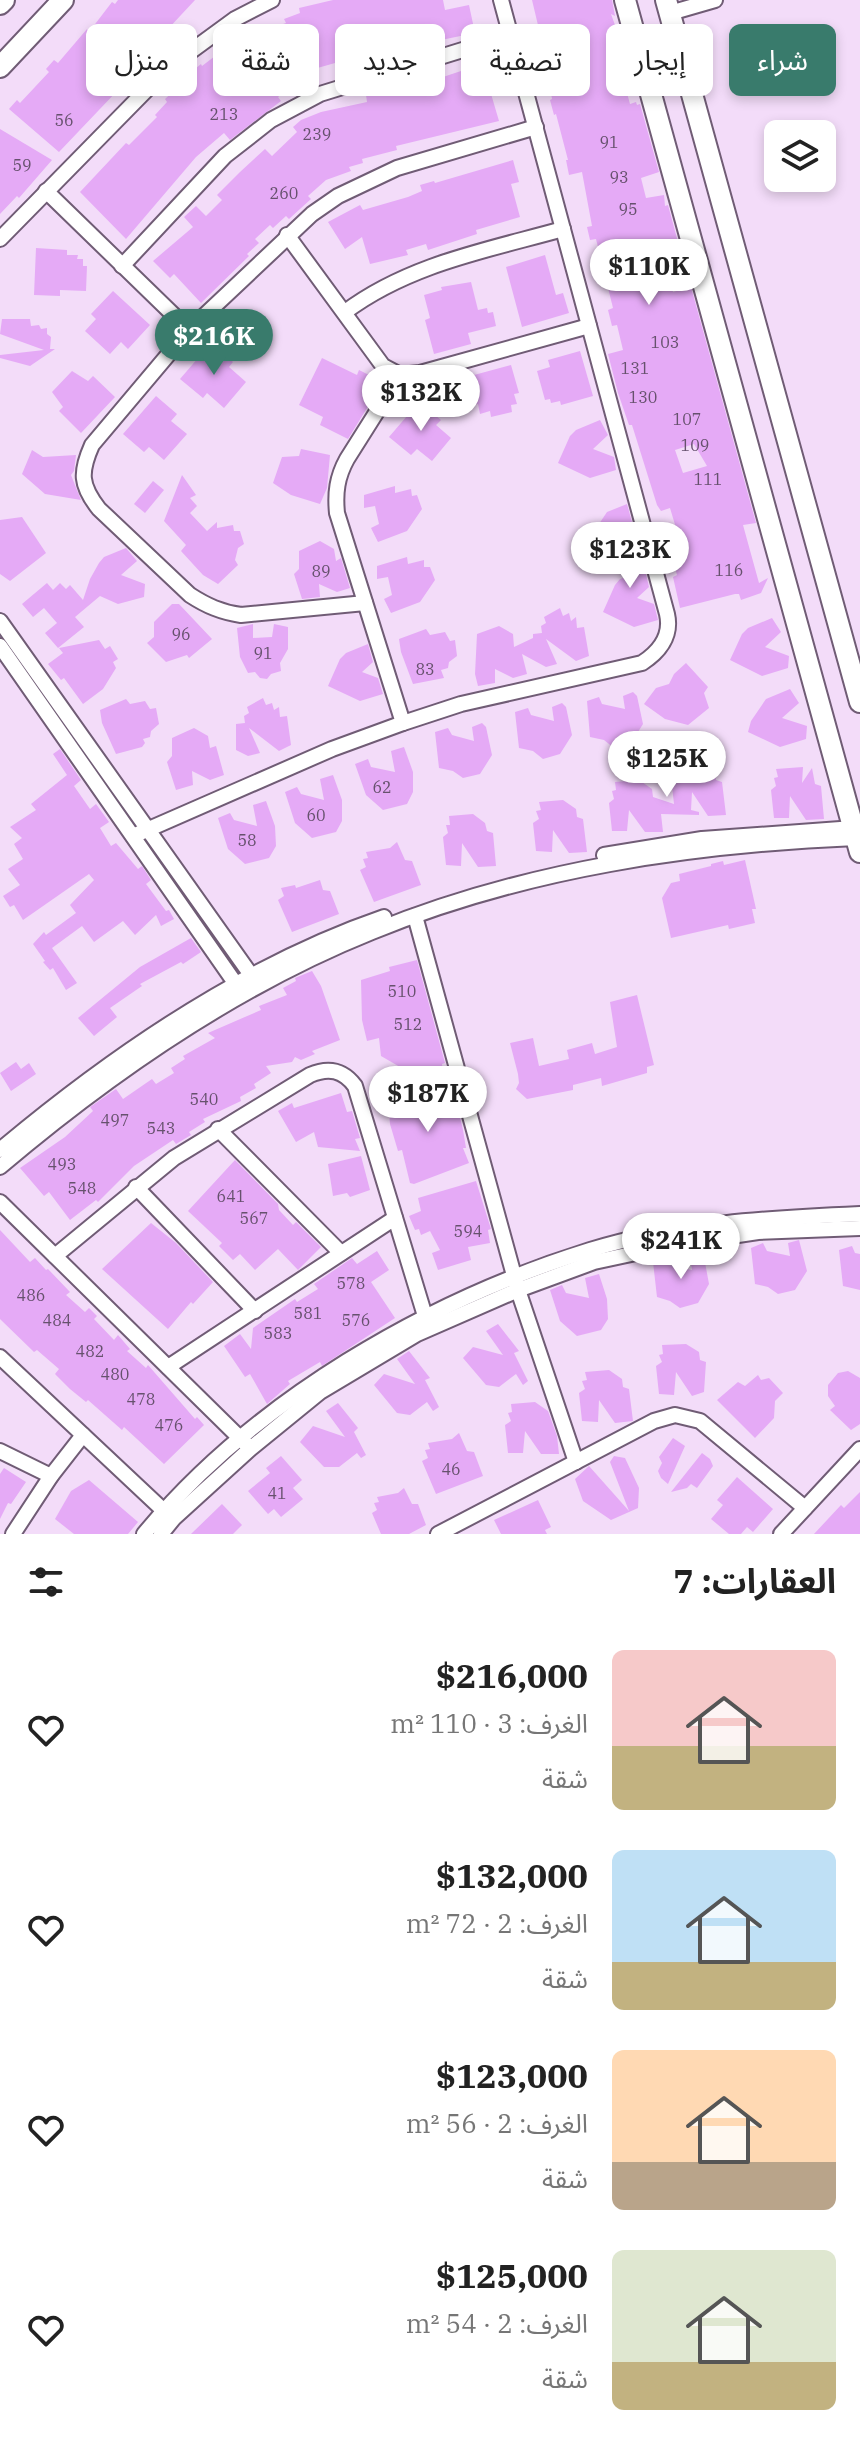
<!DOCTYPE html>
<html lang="ar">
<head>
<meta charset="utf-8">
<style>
	:root { --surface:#fff; --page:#f6f6f6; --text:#222; --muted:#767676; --accent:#397b6c }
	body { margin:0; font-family:"IBM Plex Serif","Noto Sans Arabic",serif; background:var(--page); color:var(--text); direction:rtl; height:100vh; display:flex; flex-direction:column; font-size:30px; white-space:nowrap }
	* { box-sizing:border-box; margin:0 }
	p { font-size:26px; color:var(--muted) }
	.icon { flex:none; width:44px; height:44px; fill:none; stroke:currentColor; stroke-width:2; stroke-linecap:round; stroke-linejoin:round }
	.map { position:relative; height:1534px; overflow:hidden; direction:ltr }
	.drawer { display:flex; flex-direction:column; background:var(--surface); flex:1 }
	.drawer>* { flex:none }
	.banner { position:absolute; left:24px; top:24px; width:812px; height:72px; direction:rtl; display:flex; gap:16px }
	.fabs { position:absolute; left:764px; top:120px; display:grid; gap:16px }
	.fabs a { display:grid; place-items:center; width:72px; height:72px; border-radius:12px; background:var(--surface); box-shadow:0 4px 12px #0003; font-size:40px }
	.price { position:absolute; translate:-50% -68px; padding:0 18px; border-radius:28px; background:#fff; color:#222; font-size:26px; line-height:52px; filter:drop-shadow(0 2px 4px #0008) }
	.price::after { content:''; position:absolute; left:50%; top:48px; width:24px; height:18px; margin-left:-12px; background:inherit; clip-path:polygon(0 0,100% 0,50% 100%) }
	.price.selected { background:var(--accent); color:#fff }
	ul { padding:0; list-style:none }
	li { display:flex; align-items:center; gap:24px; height:200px; padding:0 24px }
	li span { display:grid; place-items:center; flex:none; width:224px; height:160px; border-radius:12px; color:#555 }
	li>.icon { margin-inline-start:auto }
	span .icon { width:96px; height:96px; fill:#fffc; stroke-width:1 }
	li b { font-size:34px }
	h2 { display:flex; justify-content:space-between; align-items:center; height:96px; padding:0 24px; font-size:34px }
	.tag { padding:0 28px; border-radius:12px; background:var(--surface); box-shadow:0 4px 12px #0003; font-size:28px; line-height:72px }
	.tag.selected { background:var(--accent); color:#fff }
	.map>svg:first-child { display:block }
	.building { fill:#e5aaf6; fill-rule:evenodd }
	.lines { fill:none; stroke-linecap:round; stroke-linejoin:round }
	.street-casing { stroke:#705c75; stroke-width:18 }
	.secondary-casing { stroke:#705c75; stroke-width:24 }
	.street { stroke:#fff; stroke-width:14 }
	.secondary { stroke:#fff; stroke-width:20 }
	.labels { text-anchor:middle; stroke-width:7; stroke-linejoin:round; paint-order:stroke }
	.number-label { font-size:16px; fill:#66516d }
</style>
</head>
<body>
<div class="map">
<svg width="860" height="1534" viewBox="0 0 860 1534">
	<rect width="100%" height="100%" fill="#f3dcf9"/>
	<!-- building -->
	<g class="building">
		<polygon points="118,0 195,0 167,30 174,36 165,46 157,40 118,90 59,152 9,109 17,100 20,103 49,72 46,69 54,60 58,63 87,29 89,32 112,2 115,4"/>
		<polygon points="333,0 443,0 445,10 469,5 475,33 349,59 300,73 304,78 278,97 281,101 230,140 224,133 196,157 126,239 80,192 126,143 129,145 157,117 155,115 167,102 165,99 177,88 174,84 185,74 186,76 201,64 202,66 219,53 218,51 244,35 251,45 273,31 272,28 286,23 284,19 300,13 299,8"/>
		<path d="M532,0H612L615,16L611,14L631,69L621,71L630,104L636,102L637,105L640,104L659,172L641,178L646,198L664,195L665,206L668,205L682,257L666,261L673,292L691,287L756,523L743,525L759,583L768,578L761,593L741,600L739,594H735L680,608L673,577L677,575L665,532L676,528L670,508L661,511L657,505L632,425H629L618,393L608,354L623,350L617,325L612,326L608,310L613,308L596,239L590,240L587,227L592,226L582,172L569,175L566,160H568L556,114L554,115L550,100L552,99L549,81L543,60L536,61L532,45L542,42ZM694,444L707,466L683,473L675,450Z"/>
		<polygon points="494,60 501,83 489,87 499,121 396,146 397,150 362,159 363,163 349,167 351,171 326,180 308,196 311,199 289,219 286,216 273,228 270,225 255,239 259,243 247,254 249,256 201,303 174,274 170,278 153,261 193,227 184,217 196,206 206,216 222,200 217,195 240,172 265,149 272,156 297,132 293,127 301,120 321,112 367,102 366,95 382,91 381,88 397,84 398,88 434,80"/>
		<polygon points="0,129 52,160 19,198 17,196 0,214"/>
		<polygon points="513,160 519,182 511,184 520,217 476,230 477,234 428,250 426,244 406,250 408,255 370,264 362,237 345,249 328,222 360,205 363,210 408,197 422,191 420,185 434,181 435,183"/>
		<polygon points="36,248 67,250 67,255 78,255 77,259 83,259 83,266 87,266 86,291 60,290 60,296 34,295"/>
		<polygon points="545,255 556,295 563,293 569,313 522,327 506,267"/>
		<polygon points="471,282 478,310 487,308 488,313 493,312 496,326 468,333 471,344 434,354 425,320 430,318 424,295 442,290 441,287"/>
		<polygon points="113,291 150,325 128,349 121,342 110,354 85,331 96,319 91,314"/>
		<polygon points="2,319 30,319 31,326 39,325 41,329 47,328 47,334 51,337 50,349 55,349 30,366 0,358 0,355 44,350 0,334"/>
		<polygon points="211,343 233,362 229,367 246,382 224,408 207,393 203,398 180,379"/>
		<polygon points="580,351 593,396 561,405 560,401 551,403 550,399 545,400 537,371 550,367 548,360"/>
		<polygon points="322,358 357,375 359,370 383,382 348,439 320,425 323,417 299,405"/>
		<polygon points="511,365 519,393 514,394 517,404 511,405 512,412 491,417 490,411 480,414 478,404 471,406 463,378"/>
		<polygon points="72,371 88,381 93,376 115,397 81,433 59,411 63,407 52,392"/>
		<polygon points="156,396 177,414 171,421 187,434 164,460 149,447 144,452 123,434"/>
		<polygon points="419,402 441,420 436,425 451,438 432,461 417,449 411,455 389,437"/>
		<polygon points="600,420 608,435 593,449 614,457 616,470 590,478 558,463 570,436 576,430"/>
		<polygon points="301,449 330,455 327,488 320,504 291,495 273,483 282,457 299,456"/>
		<polygon points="32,450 43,457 76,455 74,471 71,475 81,500 45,494 22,474"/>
		<polygon points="182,475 196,495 190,498 197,506 190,513 207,531 217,522 217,528 233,525 234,531 240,531 244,544 238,548 235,560 238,565 218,584 203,575 181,551 186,545 164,521"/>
		<polygon points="153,481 164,490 145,513 134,504"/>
		<polygon points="395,486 395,493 411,489 412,496 417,495 422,509 407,531 378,542 371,528 379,524 375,506 364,508 364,495"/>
		<polygon points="627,504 632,522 591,536 607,512"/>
		<polygon points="22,517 46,553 10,581 0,574 0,520"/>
		<polygon points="637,540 640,554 635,556 645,570 649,587 637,598 654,604 658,620 634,627 603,612 615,585 620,579 643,570 600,550"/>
		<polygon points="320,541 334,549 336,561 341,558 350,588 337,592 319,584 320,597 302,599 294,574 299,569 299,551"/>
		<polygon points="126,548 137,561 121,575 145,584 144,597 118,604 100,596 75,617 84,627 58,648 45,633 57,623 44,608 33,617 22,604 47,583 53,590 60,583 66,589 70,585 83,600 90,579 99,563 104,557"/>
		<polygon points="407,557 408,564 424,560 424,567 430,567 435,580 420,602 391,613 384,599 392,595 388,577 377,579 377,566"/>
		<polygon points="172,604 179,604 212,639 189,658 187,655 166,662 147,643 154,637 154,622"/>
		<polygon points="560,608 563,616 569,613 571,621 576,617 577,628 584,627 589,656 576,661 546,639 557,664 546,667 522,654 527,674 513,678 495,669 495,683 478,686 475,674 477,634 499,626 513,634 514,647 533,638 533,634 542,633 541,626 546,623 544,617"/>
		<polygon points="772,618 781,632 765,647 789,656 788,668 762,676 730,660 742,634 748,628"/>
		<polygon points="253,624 253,638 272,637 274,624 288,627 288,649 280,663 281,671 271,674 267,679 260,678 255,672 248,673 240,657 237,628"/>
		<polygon points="426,629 430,635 445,632 450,641 455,640 457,656 449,662 448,668 441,670 444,678 413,684 401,652 399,639"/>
		<polygon points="99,640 105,649 110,646 118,659 113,662 116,668 103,689 83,704 64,678 61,680 48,664 63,653 59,648"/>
		<polygon points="368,644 373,662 362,672 378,678 383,694 360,701 328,686 340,659 346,653"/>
		<polygon points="686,663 708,687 704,693 709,708 688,725 665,719 644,704 656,688 669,684 674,674"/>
		<polygon points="790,689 799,703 782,718 807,726 806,739 780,747 748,732 751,721 766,699"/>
		<polygon points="633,692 637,696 643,724 631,743 614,748 604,740 590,737 587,701 599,697 602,704 625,709 623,696"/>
		<polygon points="263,698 266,705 272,703 274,710 279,707 280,717 287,716 291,745 279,751 249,728 260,753 248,756 236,750 236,724 245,723 244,716 249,713 247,707"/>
		<polygon points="126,699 130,704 145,701 150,709 156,708 159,724 151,731 150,737 143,739 145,743 142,747 116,754 102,723 100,710"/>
		<polygon points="562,703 566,707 572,735 560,754 543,759 533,751 519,748 515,712 528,708 531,715 554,721 552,707"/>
		<polygon points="482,723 486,727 492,755 480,774 463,778 453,771 439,768 435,732 448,728 452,735 474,741 472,727"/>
		<polygon points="194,728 208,736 210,748 216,746 224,775 210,780 192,771 193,785 176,790 167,762 172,756 172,738"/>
		<polygon points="404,747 413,772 413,792 407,804 383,810 366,795 355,764 368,759 371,767 395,772 391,751"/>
		<polygon points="60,749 81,780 74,786 90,809 96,804 109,822 100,828 111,846 116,843 138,869 142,866 151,880 146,884 166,911 169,910 174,919 161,926 156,915 135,935 123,921 94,942 82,926 52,948 77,983 66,990 53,968 50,970 43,962 45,961 33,944 44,932 46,935 76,913 70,905 94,880 89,874 23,920 14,905 10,907 3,896 20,885 8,869 23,859 14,844 22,838 10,827 36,810 31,804 67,775 53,754"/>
		<polygon points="702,763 715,773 716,780 722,782 726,815 708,816 692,792 691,810 699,812 699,815 661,814 663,832 645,832 629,810 627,831 612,831 609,803 614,799 612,791 616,790 615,782 639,780 652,789 653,797 674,804 672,786 678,782 675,774 679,773 678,765"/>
		<polygon points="803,767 802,783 812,768 815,784 821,786 824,819 806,820 790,796 789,818 774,818 771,790 776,786 774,778 778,777 776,769"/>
		<polygon points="333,775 342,800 342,821 336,832 312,838 295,823 285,792 297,787 301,794 324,800 320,779"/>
		<polygon points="563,800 576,809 577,817 583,819 587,852 569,853 553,830 552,852 536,851 533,823 539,819 536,811 541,810 539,802"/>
		<polygon points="266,801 275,826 276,846 269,858 245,864 228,849 218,818 230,813 234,820 257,826 253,805"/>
		<polygon points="473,814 485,823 487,831 493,833 496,866 478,867 462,843 461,866 446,865 443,837 448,833 446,825 450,825 449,816"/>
		<polygon points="397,842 405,860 412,861 421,885 374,902 360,870 366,867 363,859 368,858 366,852 390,848"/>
		<polygon points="745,860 756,909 752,909 755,923 729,929 728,925 671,938 662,898 671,883 680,881 679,874 711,866 711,864 723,861 724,865"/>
		<polygon points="320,880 323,890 330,891 339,914 292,932 278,900 284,896 281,888 295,885 296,888"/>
		<polygon points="191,938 201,952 183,964 181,962 140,984 142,986 110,1008 117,1017 94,1036 78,1018 140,967"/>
		<polygon points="417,960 445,1063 442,1064 443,1071 394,1076 406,1079 382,1085 379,1072 385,1073 400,1067 381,1056 379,1038 367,1041 362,1020 361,980 390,971 389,967"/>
		<polygon points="312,971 321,986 340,1040 312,1051 315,1054 301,1060 295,1057 292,1062 266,1066 271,1073 254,1084 256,1088 240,1097 241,1101 203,1119 205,1122 189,1132 191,1135 176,1144 173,1140 134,1166 98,1202 96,1200 70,1220 49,1192 44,1196 20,1168 65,1137 93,1111 90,1107 116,1089 123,1099 152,1079 156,1084 174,1073 171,1068 185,1059 183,1056 215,1038 208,1033 261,1010 259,1006 287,995 283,988 296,981 295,978"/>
		<polygon points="637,995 654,1065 647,1067 647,1073 602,1086 601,1078 573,1085 573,1090 527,1099 516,1089 519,1083 518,1074 510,1043 533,1038 539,1066 569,1059 567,1050 592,1043 595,1054 617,1047 610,1002"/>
		<polygon points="16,1062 21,1069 29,1063 36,1074 11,1091 0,1073"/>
		<polygon points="448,1091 453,1093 457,1105 463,1130 466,1148 463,1148 469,1163 414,1184 410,1183 402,1150 398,1151 390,1124 388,1100"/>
		<polygon points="341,1093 347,1112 352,1111 360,1138 355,1139 360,1151 318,1147 314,1132 296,1142 278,1111 292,1103 294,1108"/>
		<polygon points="361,1156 370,1190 350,1197 347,1193 333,1196 328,1164"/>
		<polygon points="235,1160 278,1204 279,1210 293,1225 296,1222 321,1247 298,1270 278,1249 255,1270 240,1254 233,1260 219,1246 222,1243 188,1211"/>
		<polygon points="476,1181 491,1229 488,1230 490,1243 468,1247 471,1260 438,1270 432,1253 440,1250 430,1231 421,1235 419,1229 415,1230 409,1216 421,1211 418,1198"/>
		<polygon points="151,1223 176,1243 213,1282 193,1304 191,1302 168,1329 102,1269"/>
		<polygon points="0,1230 30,1262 35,1258 46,1270 48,1269 70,1292 66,1295 85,1312 89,1308 97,1316 94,1319 114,1340 118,1335 130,1349 127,1351 146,1368 148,1365 195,1419 197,1417 204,1425 164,1464 124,1427 122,1430 88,1400 86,1402 70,1389 55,1374 59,1369 37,1350 34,1352 0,1319"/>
		<polygon points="799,1240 807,1271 795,1290 778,1294 768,1287 755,1284 751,1248 763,1243 767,1251 790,1256 788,1243"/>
		<polygon points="852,1246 855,1253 860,1254 860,1290 843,1286 839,1250"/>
		<polygon points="377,1251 389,1270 371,1282 395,1318 322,1366 320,1362 288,1381 290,1384 267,1404 250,1374 245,1377 224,1346 240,1334 251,1349 253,1328 295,1299 297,1302 318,1289 314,1284 352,1258 357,1264"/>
		<polygon points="700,1252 704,1257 709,1284 698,1303 680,1308 670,1301 657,1297 653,1262 666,1257 669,1265 692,1270 690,1257"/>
		<polygon points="599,1274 607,1299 608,1319 601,1330 577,1336 560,1321 550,1290 562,1285 566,1293 589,1298 585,1278"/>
		<polygon points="498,1324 519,1351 514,1353 528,1381 523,1385 516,1374 499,1387 486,1385 463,1358 473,1347 503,1355 486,1331"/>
		<polygon points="686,1344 699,1352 700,1360 706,1362 704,1392 692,1396 676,1372 674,1395 659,1394 656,1366 662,1362 659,1355 663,1354 662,1345"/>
		<polygon points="409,1351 430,1378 425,1380 439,1407 433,1411 427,1402 410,1415 397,1413 374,1385 384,1374 415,1384 397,1359"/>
		<polygon points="609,1370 622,1379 623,1387 629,1389 633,1421 615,1423 599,1400 598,1422 582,1421 579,1393 585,1389 582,1381 587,1380 585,1372"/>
		<polygon points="848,1371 860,1378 860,1424 851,1430 830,1410 835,1406 828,1396 828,1385 838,1373"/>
		<polygon points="758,1375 761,1380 769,1378 783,1393 775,1401 774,1418 755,1438 717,1400 738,1382 745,1386"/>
		<polygon points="535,1402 548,1411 557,1436 559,1454 541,1454 525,1431 523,1453 508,1453 505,1425 511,1421 508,1413 512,1412 511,1404"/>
		<polygon points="338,1403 358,1428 354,1432 366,1455 361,1458 357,1453 339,1467 324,1467 300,1442 313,1426 345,1437 326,1411"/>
		<polygon points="459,1433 467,1451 474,1452 483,1476 436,1494 422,1461 428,1458 425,1450 430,1449 428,1443 452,1439"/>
		<polygon points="673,1438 685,1446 668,1484 661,1478 658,1471 662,1463 659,1457"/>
		<polygon points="702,1453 710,1459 713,1466 697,1488 691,1484 687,1488 671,1492"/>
		<polygon points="281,1456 302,1480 293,1488 303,1499 281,1517 274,1509 268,1514 248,1491 270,1473 266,1468"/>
		<polygon points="614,1456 625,1458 639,1488 638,1508 611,1520 583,1501 575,1479 589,1466 629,1511 610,1462"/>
		<polygon points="4,1468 26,1482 11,1504 8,1503 0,1519 0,1474"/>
		<polygon points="737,1477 773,1509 753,1532 747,1527 741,1534 729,1534 711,1519 723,1505 717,1500"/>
		<polygon points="89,1480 138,1522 128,1534 74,1534 55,1519 71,1491"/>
		<polygon points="404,1488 412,1504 418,1504 426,1525 409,1534 381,1534 372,1513 377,1510 374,1503 379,1502 377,1497 398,1493"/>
		<polygon points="860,1492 860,1534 814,1534 841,1505 844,1508"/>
		<polygon points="538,1500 551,1527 545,1530 547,1534 501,1534 494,1520"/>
		<polygon points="222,1504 242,1525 233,1534 191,1534"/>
	</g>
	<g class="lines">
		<!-- street casing -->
		<g class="street-casing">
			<g id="street">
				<polyline points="670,13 715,0"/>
				<polyline points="46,191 189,330"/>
				<polyline points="287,235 383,366 400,375 420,373 589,326"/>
				<polyline points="0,239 168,68 235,19 272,0"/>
				<polyline points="122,266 225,156 271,120 320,94 511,35"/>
				<path d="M345,312C409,264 488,250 563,229"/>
				<path d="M400,375L347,459C337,477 335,493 337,513L403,723"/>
				<path d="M365,603L241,615C221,612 207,606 190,595L99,509C80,485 80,472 92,445L189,330L312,214L338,196L397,168L536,127"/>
				<polyline points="0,621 256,982"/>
				<polyline points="0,646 240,990"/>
				<path d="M133,836L332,749L403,723L461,704L642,663C659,652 672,636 667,614L501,0"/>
				<polyline points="604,855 702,839 854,828"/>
				<polyline points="415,916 518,1290 576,1462"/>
				<polyline points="218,1129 341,1253"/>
				<path d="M0,1150C113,1055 244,965 384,917"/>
				<path d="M0,1167C112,1072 235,987 372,932C526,869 691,845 856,838"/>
				<polyline points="136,1187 255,1311"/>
				<polyline points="0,1202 247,1445"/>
				<path d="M55,1256L174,1158L310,1075C329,1067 343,1070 355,1086L425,1316"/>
				<polyline points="0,1357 163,1510"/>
				<polyline points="168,1367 395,1218"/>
				<polyline points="0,1451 51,1476"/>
				<polyline points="13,1534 51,1476 83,1435"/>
				<path d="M144,1534C254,1401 426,1301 590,1250C677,1223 770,1218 860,1214"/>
				<polyline points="161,1534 174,1518 250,1449 320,1392 417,1334 518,1290 594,1262 678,1244 758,1232 860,1228"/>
				<polyline points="438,1534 654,1421 675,1415 700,1421 805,1508"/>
				<polyline points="781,1534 860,1449"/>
			</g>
		</g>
		<!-- secondary casing -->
		<g class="secondary-casing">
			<g id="secondary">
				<polyline points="625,0 860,852"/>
				<polyline points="666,0 860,702"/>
				<polyline points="0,4 4,0"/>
				<polyline points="0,67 63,0"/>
			</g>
		</g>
		<!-- street -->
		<use href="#street" class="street"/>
		<!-- secondary -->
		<use href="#secondary" class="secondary"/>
	</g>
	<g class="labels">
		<!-- number labels -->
		<g class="number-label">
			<text x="224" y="120">213</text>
			<text x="64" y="126">56</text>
			<text x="317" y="140">239</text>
			<text x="609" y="148">91</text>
			<text x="22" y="171">59</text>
			<text x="619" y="183">93</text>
			<text x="284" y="199">260</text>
			<text x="628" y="215">95</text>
			<text x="665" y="348">103</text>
			<text x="635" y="374">131</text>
			<text x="643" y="403">130</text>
			<text x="687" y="425">107</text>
			<text x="695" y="451">109</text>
			<text x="708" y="485">111</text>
			<text x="729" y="576">116</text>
			<text x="321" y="577">89</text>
			<text x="181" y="640">96</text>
			<text x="263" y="659">91</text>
			<text x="425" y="675">83</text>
			<text x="382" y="793">62</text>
			<text x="316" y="821">60</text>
			<text x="247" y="846">58</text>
			<text x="402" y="997">510</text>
			<text x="408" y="1030">512</text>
			<text x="204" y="1105">540</text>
			<text x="115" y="1126">497</text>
			<text x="161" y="1134">543</text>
			<text x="62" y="1170">493</text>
			<text x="82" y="1194">548</text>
			<text x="231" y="1202">641</text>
			<text x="254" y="1224">567</text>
			<text x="468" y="1237">594</text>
			<text x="351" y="1289">578</text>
			<text x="31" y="1301">486</text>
			<text x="308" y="1319">581</text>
			<text x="57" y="1326">484</text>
			<text x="356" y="1326">576</text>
			<text x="278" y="1339">583</text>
			<text x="90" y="1357">482</text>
			<text x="115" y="1380">480</text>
			<text x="141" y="1405">478</text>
			<text x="169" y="1431">476</text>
			<text x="451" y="1475">46</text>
			<text x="277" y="1499">41</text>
		</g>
	</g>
</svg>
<div class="fabs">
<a><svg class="icon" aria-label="layers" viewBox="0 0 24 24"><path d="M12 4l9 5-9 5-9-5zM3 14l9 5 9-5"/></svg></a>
</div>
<b class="price" style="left:649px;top:307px">$110K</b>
<b class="price selected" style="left:214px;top:377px">$216K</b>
<b class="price" style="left:421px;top:433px">$132K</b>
<b class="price" style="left:630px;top:590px">$123K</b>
<b class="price" style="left:667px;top:799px">$125K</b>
<b class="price" style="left:428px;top:1134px">$187K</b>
<b class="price" style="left:681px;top:1281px">$241K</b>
<div class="banner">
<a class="tag selected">شراء</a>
<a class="tag">إيجار</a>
<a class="tag">تصفية</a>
<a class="tag">جديد</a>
<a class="tag">شقة</a>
<a class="tag">منزل</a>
</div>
</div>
<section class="drawer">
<h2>العقارات: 7<svg class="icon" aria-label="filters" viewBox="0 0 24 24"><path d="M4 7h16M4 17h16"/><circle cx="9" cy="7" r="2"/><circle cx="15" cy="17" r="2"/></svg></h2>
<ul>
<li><span style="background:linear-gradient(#f6c9c9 60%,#c2b280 0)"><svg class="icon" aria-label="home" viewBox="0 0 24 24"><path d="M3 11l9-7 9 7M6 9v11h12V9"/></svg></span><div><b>$216,000</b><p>الغرف: 3 · 110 m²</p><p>شقة</p></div><svg class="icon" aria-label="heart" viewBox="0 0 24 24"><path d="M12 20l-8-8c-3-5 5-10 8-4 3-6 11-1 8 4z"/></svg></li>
<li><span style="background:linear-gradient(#bfe0f5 70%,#c2b280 0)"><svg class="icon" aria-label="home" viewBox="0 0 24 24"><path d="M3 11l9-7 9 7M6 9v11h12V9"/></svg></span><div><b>$132,000</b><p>الغرف: 2 · 72 m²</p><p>شقة</p></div><svg class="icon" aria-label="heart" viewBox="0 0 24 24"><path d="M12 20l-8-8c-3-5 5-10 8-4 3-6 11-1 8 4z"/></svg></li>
<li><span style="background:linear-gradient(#ffd9b3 70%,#b9a48a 0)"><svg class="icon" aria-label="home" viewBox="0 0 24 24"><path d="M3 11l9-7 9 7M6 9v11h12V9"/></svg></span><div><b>$123,000</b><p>الغرف: 2 · 56 m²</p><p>شقة</p></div><svg class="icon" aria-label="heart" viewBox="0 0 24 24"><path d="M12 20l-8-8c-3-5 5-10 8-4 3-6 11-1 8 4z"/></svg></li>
<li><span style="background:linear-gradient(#dfe7d0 70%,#c2b280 0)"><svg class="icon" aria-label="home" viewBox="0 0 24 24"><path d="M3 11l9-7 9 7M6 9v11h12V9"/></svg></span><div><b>$125,000</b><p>الغرف: 2 · 54 m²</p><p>شقة</p></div><svg class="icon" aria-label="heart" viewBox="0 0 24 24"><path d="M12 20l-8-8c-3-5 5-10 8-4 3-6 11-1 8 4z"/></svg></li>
</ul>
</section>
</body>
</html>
